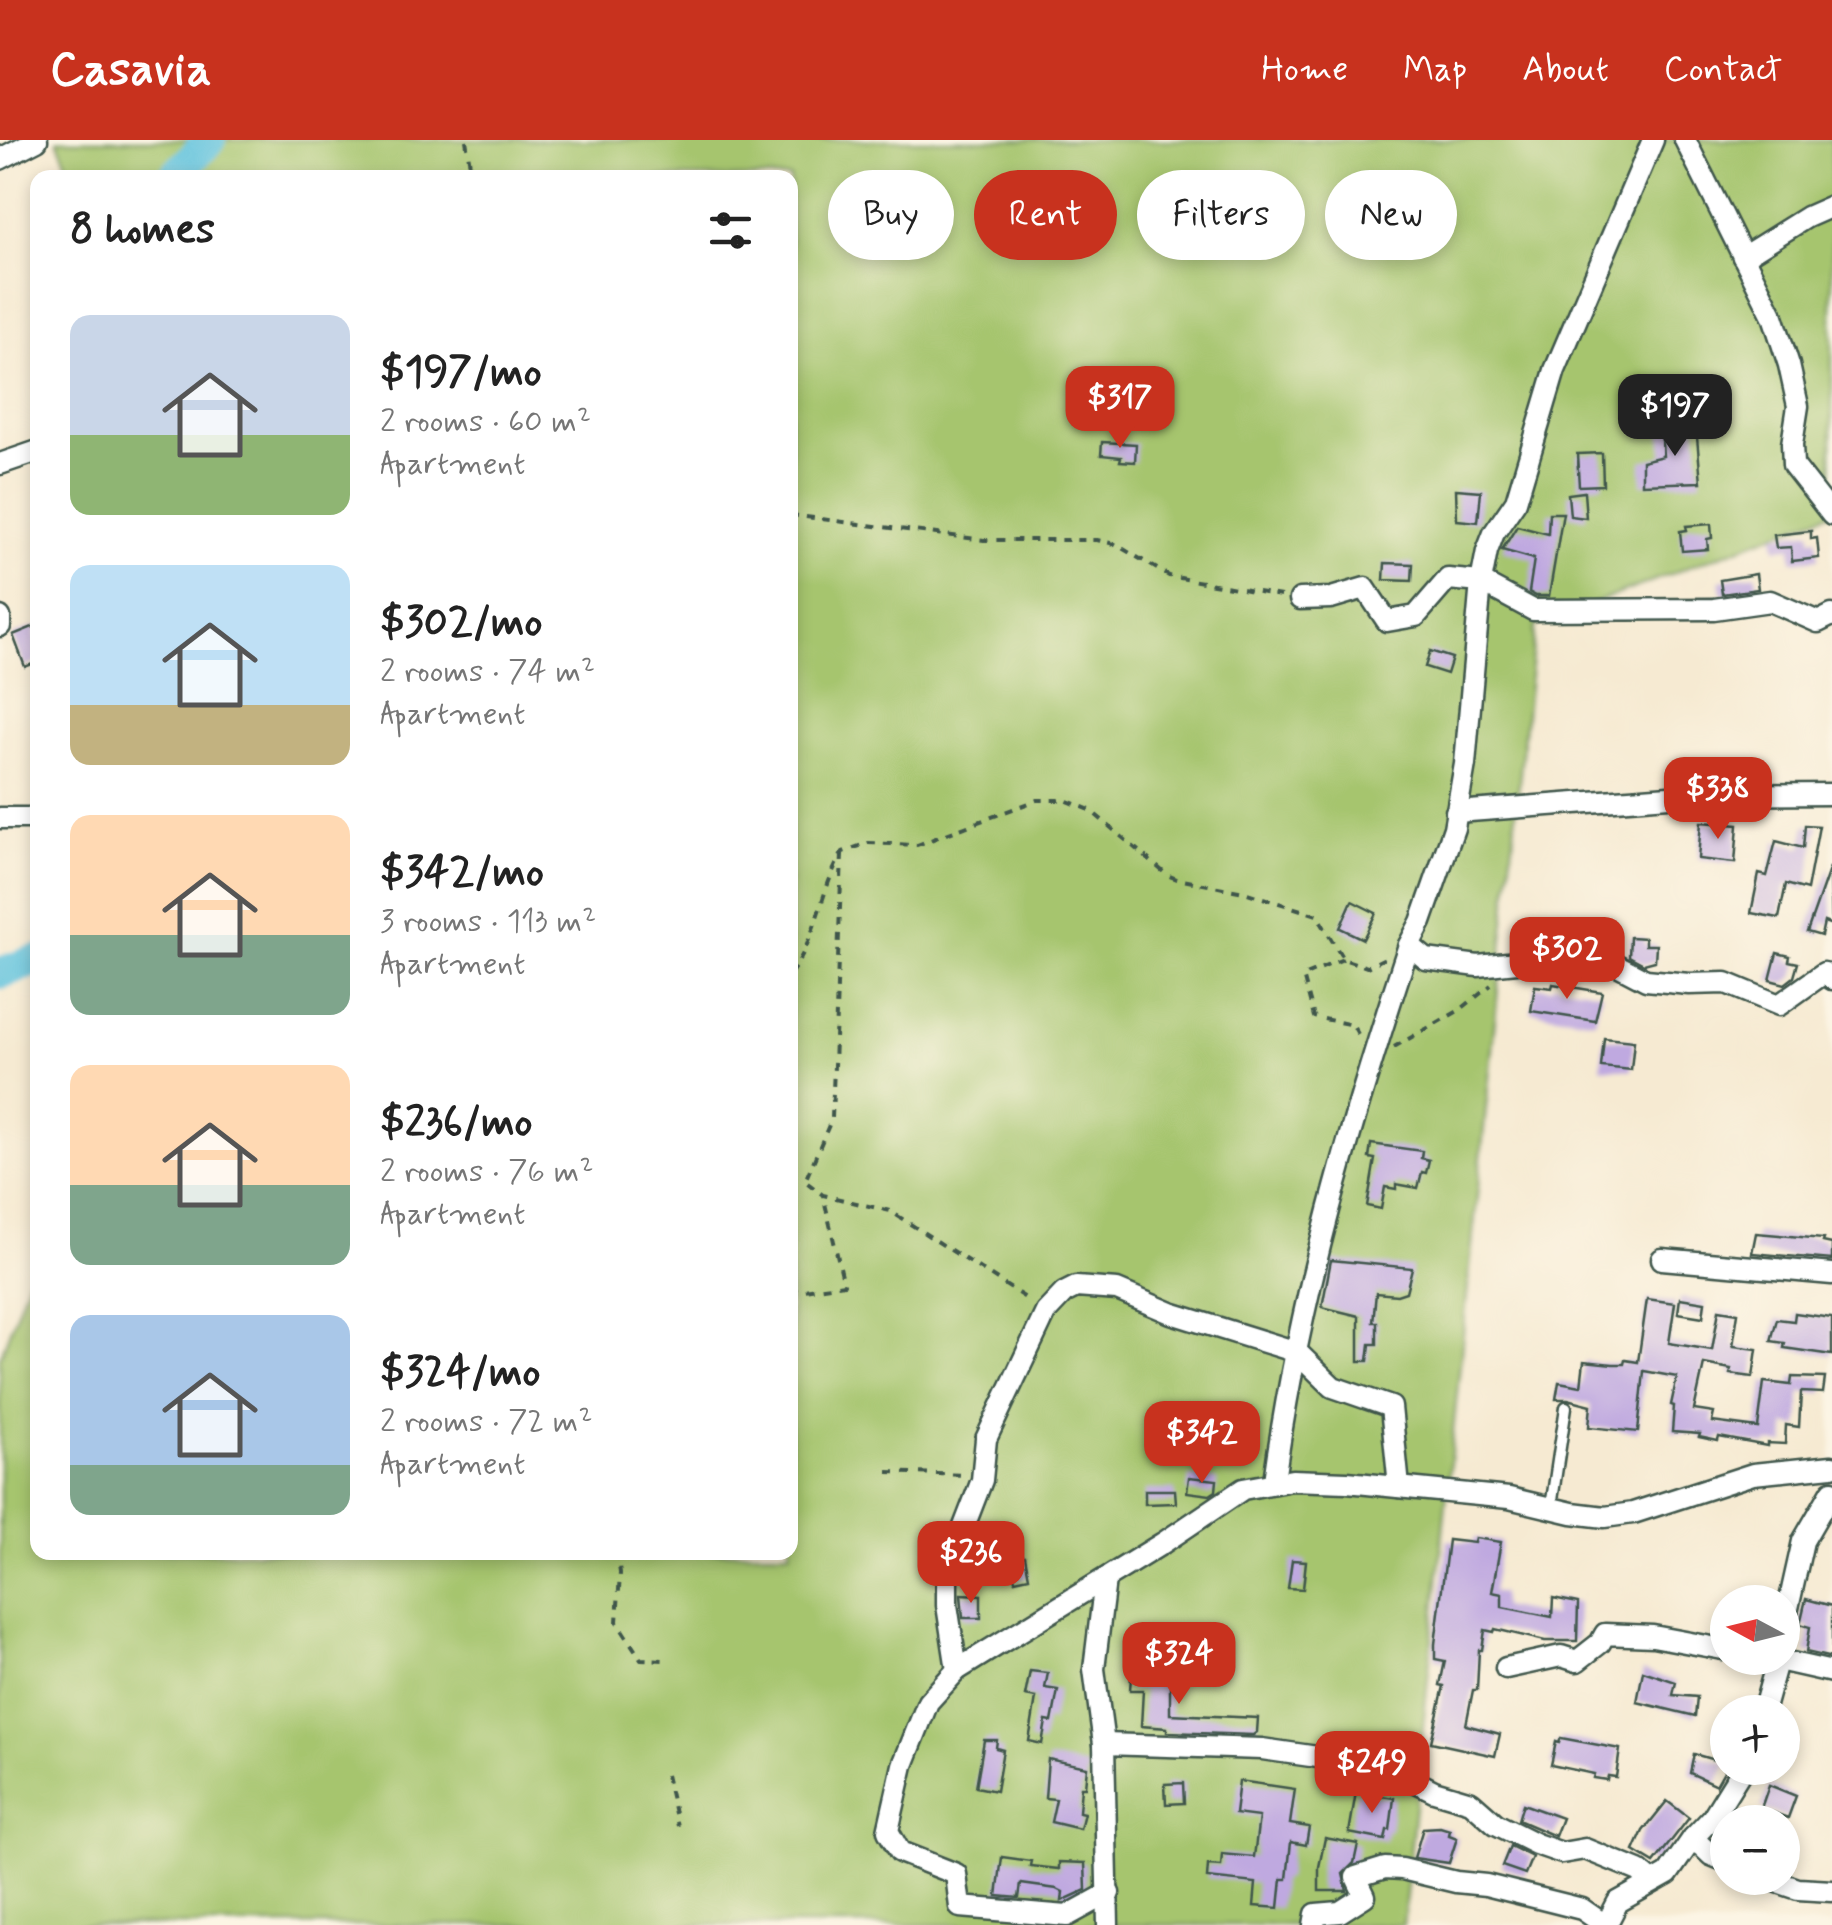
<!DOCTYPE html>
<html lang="en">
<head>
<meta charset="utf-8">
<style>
	:root { --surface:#fff; --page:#f2f2f2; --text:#222; --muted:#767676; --accent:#c8321e }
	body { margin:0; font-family:Mynerve,sans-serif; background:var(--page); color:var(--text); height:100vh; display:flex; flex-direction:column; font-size:38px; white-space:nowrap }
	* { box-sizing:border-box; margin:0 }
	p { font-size:32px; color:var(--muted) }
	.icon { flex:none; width:55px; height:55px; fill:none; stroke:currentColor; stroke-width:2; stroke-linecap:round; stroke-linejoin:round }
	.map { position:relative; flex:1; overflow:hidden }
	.details { position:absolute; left:30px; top:30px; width:768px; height:1390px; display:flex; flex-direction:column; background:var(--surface); border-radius:20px; box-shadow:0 5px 15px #0003 }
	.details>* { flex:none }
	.top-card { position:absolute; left:828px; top:30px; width:852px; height:90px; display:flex; gap:20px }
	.needle { width:65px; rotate:277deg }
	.controls { position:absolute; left:1710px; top:1445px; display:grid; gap:20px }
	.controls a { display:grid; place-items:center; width:90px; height:90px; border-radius:50%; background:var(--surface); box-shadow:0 5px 15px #0003; font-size:50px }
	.price { position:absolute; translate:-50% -85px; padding:0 22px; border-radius:20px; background:var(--accent); color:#fff; font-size:32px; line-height:65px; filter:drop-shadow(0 2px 5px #0008) }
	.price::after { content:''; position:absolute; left:50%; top:60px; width:30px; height:22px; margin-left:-15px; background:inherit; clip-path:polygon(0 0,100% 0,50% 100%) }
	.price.on { background:#222; color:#fff }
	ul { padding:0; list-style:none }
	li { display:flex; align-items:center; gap:30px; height:250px; padding:0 40px }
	li span { display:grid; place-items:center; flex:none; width:280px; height:200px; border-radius:20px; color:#555 }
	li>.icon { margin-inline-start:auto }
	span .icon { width:120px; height:120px; fill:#fffc; stroke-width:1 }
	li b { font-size:42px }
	h2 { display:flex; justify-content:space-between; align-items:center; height:120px; padding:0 40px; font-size:42px }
	.chip { padding:0 35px; border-radius:45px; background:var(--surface); box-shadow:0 5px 15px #0003; font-size:35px; line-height:90px }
	.chip.on { background:var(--accent); color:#fff }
	header { display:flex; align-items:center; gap:60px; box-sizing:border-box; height:140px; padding:0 50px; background:var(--accent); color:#fff }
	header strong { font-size:48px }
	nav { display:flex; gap:55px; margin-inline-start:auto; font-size:35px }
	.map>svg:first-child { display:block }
	.green { fill:#a6c56e; stroke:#628151; stroke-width:2.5 }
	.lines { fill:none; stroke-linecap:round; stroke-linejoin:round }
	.river { stroke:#60c3de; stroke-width:32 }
	.building { fill:#bfa9e0 }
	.service-casing { stroke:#3f574c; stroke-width:15 }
	.minor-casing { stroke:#3f574c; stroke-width:25 }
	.path { stroke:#3f574c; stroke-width:4; stroke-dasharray:8 8; stroke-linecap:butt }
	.service { stroke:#fff; stroke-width:10 }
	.minor { stroke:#fff; stroke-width:20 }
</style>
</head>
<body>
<header>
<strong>Casavia</strong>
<nav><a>Home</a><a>Map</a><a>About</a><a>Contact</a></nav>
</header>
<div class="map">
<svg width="1832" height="1785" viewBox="0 0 1832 1785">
	<rect width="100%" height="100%" fill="#fcf5e5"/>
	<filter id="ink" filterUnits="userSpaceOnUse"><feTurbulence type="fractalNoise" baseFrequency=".01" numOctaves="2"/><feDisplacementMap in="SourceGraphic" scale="20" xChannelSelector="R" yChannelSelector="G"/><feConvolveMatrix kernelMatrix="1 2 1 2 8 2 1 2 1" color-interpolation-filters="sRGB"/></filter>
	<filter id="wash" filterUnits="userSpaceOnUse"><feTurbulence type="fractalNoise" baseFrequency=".0048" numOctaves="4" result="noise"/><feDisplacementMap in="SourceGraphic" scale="40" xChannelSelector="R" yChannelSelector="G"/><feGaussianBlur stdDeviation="2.25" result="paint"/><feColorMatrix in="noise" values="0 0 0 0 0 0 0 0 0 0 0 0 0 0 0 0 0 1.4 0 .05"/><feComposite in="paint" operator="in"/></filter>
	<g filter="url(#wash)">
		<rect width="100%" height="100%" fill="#f6ead2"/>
		<!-- green -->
		<polygon class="green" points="57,0 1832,0 1832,372 1535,486 1403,1785 0,1785 0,1218 37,1115 38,1412 790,1412 790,38 73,37"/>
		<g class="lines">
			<!-- river -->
			<g class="river">
				<polyline points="173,38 210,0"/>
				<polyline points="0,833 38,820"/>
			</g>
		</g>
		<g id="blocks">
			<!-- building -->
			<g class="building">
				<polygon points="1696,286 1701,342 1642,344 1642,321 1663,316 1661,289"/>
				<polygon points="1102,302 1136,304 1135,322 1120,321 1121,317 1101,315"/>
				<polygon points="1602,313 1603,345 1579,346 1577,314"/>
				<polygon points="1456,349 1481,351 1478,382 1457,380"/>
				<polygon points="1584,352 1586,378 1570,376 1568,354"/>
				<polygon points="1549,373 1563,373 1549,456 1536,456 1529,452 1534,419 1502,410 1517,386 1548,394"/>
				<polygon points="1711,384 1712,398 1707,399 1708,409 1682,411 1680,391 1687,390 1686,386"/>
				<polygon points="1811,391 1811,399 1817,398 1819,418 1792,421 1791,407 1776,408 1774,395"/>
				<polygon points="1385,423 1413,424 1412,441 1384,440"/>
				<polygon points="1756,434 1758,449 1722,454 1720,440"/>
				<polygon points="35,486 38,522 25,527 13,495"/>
				<polygon points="1430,511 1452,518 1447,534 1425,527"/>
				<polygon points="1701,682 1738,685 1735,723 1698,719"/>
				<polygon points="1805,685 1819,686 1807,750 1786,744 1779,778 1751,773 1759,734 1767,736 1776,701 1803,708"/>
				<polygon points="1830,727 1832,785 1824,782 1821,796 1807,792"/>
				<polygon points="1352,761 1376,773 1363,799 1340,788"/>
				<polygon points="1630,797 1645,798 1645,805 1656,805 1655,821 1644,824 1629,816"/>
				<polygon points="1777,813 1790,816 1789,821 1798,823 1794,837 1785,844 1770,840"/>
				<polygon points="1553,844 1602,852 1595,881 1531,871 1535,846 1552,848"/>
				<polygon points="1604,898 1634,901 1631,930 1601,927"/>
				<polygon points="1371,1004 1422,1011 1421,1018 1429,1020 1426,1033 1422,1032 1418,1048 1396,1044 1396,1049 1385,1047 1381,1069 1367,1066 1375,1019 1369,1018"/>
				<polygon points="1756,1093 1824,1099 1823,1102 1832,1104 1832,1120 1752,1113"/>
				<polygon points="1331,1120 1412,1128 1406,1152 1397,1155 1376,1153 1373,1182 1377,1182 1377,1204 1370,1204 1368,1221 1359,1221 1359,1176 1322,1167"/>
				<polygon points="1680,1158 1705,1162 1703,1177 1678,1173"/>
				<polygon points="1647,1159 1675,1163 1669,1203 1712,1210 1719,1170 1738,1173 1733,1206 1757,1209 1753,1237 1730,1234 1731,1229 1704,1224 1694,1270 1714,1273 1712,1282 1758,1288 1764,1242 1791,1245 1792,1237 1825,1238 1823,1253 1801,1252 1799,1287 1786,1285 1785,1304 1767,1303 1767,1306 1719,1297 1718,1301 1699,1297 1700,1294 1672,1292 1674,1266 1671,1265 1677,1237 1644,1231 1638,1292 1589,1287 1591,1265 1568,1259 1556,1259 1559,1242 1581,1246 1584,1221 1613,1224 1624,1224 1625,1220 1638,1222"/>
				<polygon points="1795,1173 1832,1178 1832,1215 1784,1208 1785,1203 1771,1201 1777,1179 1794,1181"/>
				<polygon points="1189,1337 1217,1340 1216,1351 1210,1355 1187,1352"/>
				<polygon points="1145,1350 1175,1350 1176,1363 1145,1364"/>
				<polygon points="1475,1398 1501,1402 1492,1452 1502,1454 1502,1467 1552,1477 1553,1458 1578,1463 1577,1501 1545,1501 1495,1489 1494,1492 1485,1490 1482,1510 1479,1510 1477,1550 1473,1550 1466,1585 1500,1594 1495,1616 1431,1602 1444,1546 1440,1545 1445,1521 1435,1519 1435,1504 1448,1400 1474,1403"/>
				<polygon points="1025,1416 1029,1437 1015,1440 1010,1419"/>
				<polygon points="1292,1420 1306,1421 1303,1449 1288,1448"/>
				<polygon points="961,1454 981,1455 981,1478 963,1478"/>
				<polygon points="1806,1459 1832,1466 1832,1518 1806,1512 1810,1487 1800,1484"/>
				<polygon points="1132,1524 1178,1529 1177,1548 1170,1547 1170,1574 1258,1578 1257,1592 1253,1595 1167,1592 1167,1588 1141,1586 1143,1550 1130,1550"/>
				<polygon points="1030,1531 1048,1533 1045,1548 1058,1550 1052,1582 1046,1581 1042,1604 1029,1601 1036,1558 1025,1556"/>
				<polygon points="1643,1531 1676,1542 1673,1555 1697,1557 1695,1576 1637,1562"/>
				<polygon points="1561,1598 1620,1609 1616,1637 1608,1636 1607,1640 1593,1638 1594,1634 1551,1625 1556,1602 1559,1603"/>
				<polygon points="984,1600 997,1600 996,1608 1003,1610 996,1651 976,1647"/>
				<polygon points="1694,1614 1728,1624 1716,1645 1690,1633"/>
				<polygon points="1048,1619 1087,1627 1085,1647 1081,1647 1079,1672 1084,1673 1080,1689 1051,1682 1056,1659 1045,1658"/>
				<polygon points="1239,1641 1295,1649 1290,1684 1309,1687 1306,1705 1291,1702 1287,1739 1282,1739 1279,1768 1254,1766 1256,1743 1207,1738 1208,1725 1221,1726 1222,1714 1254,1717 1259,1677 1235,1674"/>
				<polygon points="1183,1643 1184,1663 1166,1664 1165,1644"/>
				<polygon points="1769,1645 1796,1656 1788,1678 1761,1668"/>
				<polygon points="1356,1652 1394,1658 1390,1690 1387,1690 1385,1700 1349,1693"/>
				<polygon points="1667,1661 1689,1678 1654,1723 1634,1711 1643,1691"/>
				<polygon points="1523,1664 1562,1678 1555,1696 1518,1680"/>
				<polygon points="1440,1687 1450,1690 1449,1695 1457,1698 1449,1723 1414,1718 1423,1688"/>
				<polygon points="1325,1698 1358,1704 1354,1723 1343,1734 1347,1751 1319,1751 1319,1727"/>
				<polygon points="1510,1706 1532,1717 1525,1734 1502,1726"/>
				<polygon points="1002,1717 1031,1721 1030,1726 1059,1729 1059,1722 1085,1723 1086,1750 1062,1761 1063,1752 1057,1749 1021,1744 1019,1758 997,1756"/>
			</g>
		</g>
	</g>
	<g filter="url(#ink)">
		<use href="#blocks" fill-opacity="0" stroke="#3f574c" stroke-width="2.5"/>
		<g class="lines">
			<!-- service casing -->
			<g class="service-casing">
				<polyline id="service" points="1551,1367 1566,1267"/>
			</g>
			<!-- minor casing -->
			<g class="minor-casing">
				<g id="minor">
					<polyline points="1685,0 1773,176 1789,225 1798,266 1792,304 1793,325 1832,375"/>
					<polyline points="0,19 37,0"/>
					<polyline points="1743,117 1807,77 1832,66"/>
					<polyline points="0,324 38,311"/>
					<polyline points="1300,459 1331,458 1365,448 1387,481 1416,476 1448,439 1481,442 1533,470 1714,469 1770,461 1818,482 1832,475"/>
					<polyline points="0,477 0,486"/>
					<polyline points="1456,672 1682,655 1832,654"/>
					<polyline points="0,678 38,678"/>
					<polyline points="1409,805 1426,819 1478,826 1517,822 1541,808 1562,802 1577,804 1646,840 1689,844 1726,843 1779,865 1824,833 1832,839"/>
					<polyline points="1662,1119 1832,1134"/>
					<path d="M1274,1341C1299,1157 1351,981 1409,805L1421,782L1454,688L1465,624L1481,442L1487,411L1494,393L1516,361L1555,230L1653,0"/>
					<polyline points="1105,1440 1094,1529 1104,1604 1108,1785"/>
					<polyline points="1782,1495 1803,1401 1832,1351"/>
					<polyline points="1769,1518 1832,1532"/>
					<polyline points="1506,1528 1561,1516 1577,1521 1600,1503 1605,1494 1653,1496 1728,1510"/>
					<polyline points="957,1530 947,1465 947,1438 955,1410 982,1340 986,1299 1046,1172 1064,1153 1076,1147 1117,1150 1171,1173 1297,1212 1333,1247 1391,1267 1399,1347"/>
					<polyline points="1763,1572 1778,1518"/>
					<polyline points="1104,1604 1262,1609 1387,1627 1434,1651 1471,1662 1496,1684 1536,1704 1562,1713 1585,1709 1639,1731 1652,1742"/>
					<polyline points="1693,1698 1711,1715 1728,1722"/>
					<polyline points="1766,1738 1798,1749 1832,1751"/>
					<polyline points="1109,1753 1067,1776 960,1767 956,1734 900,1712 888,1691 903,1625 928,1562 957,1530 1163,1403 1243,1349 1292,1340 1347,1342 1509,1358 1572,1373 1605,1377 1633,1373 1753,1334 1832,1326"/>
					<polyline points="1314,1785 1316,1774 1340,1772 1365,1756 1356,1737 1385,1728 1402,1729 1456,1742 1486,1745 1582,1769 1605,1785"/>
					<polyline points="1606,1785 1618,1762 1668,1734 1693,1698 1712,1678 1743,1628"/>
				</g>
			</g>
			<!-- path -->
			<g class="path">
				<polyline points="466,0 472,38"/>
				<polyline points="790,375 984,400 1097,400 1115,404 1169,436 1281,456"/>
				<polyline points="842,714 832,978 805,1041 823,1055 890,1071 1030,1161"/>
				<polyline points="1343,819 1303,836 1314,877 1353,885 1360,898"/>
				<path d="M790,834C817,800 820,749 843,712L868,703L917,705L1037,660H1065L1090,670L1167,735L1177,739L1244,752L1317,775L1343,819L1367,827L1387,817"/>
				<polyline points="1394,907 1460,870 1491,845"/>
				<polyline points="790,1152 844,1144 823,1055"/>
				<polyline points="888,1332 964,1335"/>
				<polyline points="617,1412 620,1433 617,1482 641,1519 664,1520"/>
				<polyline points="666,1635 678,1686"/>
			</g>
			<!-- service -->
			<use href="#service" class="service"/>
			<!-- minor -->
			<use href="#minor" class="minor"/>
		</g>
	</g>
</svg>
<div class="controls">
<a><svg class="needle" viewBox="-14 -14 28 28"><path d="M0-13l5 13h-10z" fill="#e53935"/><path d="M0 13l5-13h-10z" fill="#767676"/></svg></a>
<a>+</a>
<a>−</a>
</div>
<b class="price" style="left:1120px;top:311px">$317</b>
<b class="price on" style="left:1675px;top:319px">$197</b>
<b class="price" style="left:1718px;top:702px">$338</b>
<b class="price" style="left:1567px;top:862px">$302</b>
<b class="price" style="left:1202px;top:1346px">$342</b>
<b class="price" style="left:971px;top:1466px">$236</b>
<b class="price" style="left:1179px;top:1567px">$324</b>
<b class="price" style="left:1372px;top:1676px">$249</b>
<div class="top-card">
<a class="chip">Buy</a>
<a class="chip on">Rent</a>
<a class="chip">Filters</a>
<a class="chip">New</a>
</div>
<section class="details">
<h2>8 homes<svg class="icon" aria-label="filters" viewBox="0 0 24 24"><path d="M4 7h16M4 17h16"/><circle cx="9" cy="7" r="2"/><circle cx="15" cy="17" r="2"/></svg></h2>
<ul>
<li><span style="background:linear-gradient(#c9d6e8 60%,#8fb573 0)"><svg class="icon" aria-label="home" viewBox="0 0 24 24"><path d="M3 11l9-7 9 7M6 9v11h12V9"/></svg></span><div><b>$197/mo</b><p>2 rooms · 60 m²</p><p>Apartment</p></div></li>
<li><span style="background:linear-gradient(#bfe0f5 70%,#c2b280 0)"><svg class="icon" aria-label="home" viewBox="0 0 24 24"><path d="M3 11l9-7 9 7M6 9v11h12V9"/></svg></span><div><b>$302/mo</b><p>2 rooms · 74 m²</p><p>Apartment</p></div></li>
<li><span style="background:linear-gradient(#ffd9b3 60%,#7fa58c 0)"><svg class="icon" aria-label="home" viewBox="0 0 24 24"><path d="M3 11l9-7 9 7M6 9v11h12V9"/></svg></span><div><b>$342/mo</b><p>3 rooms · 113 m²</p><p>Apartment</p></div></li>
<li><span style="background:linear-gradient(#ffd9b3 60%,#7fa58c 0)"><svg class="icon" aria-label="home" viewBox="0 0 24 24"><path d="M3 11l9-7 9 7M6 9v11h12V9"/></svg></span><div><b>$236/mo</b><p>2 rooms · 76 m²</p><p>Apartment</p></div></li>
<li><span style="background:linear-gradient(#a9c7e8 75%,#7fa58c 0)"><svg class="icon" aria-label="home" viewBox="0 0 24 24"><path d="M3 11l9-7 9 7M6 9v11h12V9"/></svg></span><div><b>$324/mo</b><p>2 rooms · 72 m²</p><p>Apartment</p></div></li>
</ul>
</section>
</div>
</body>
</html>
